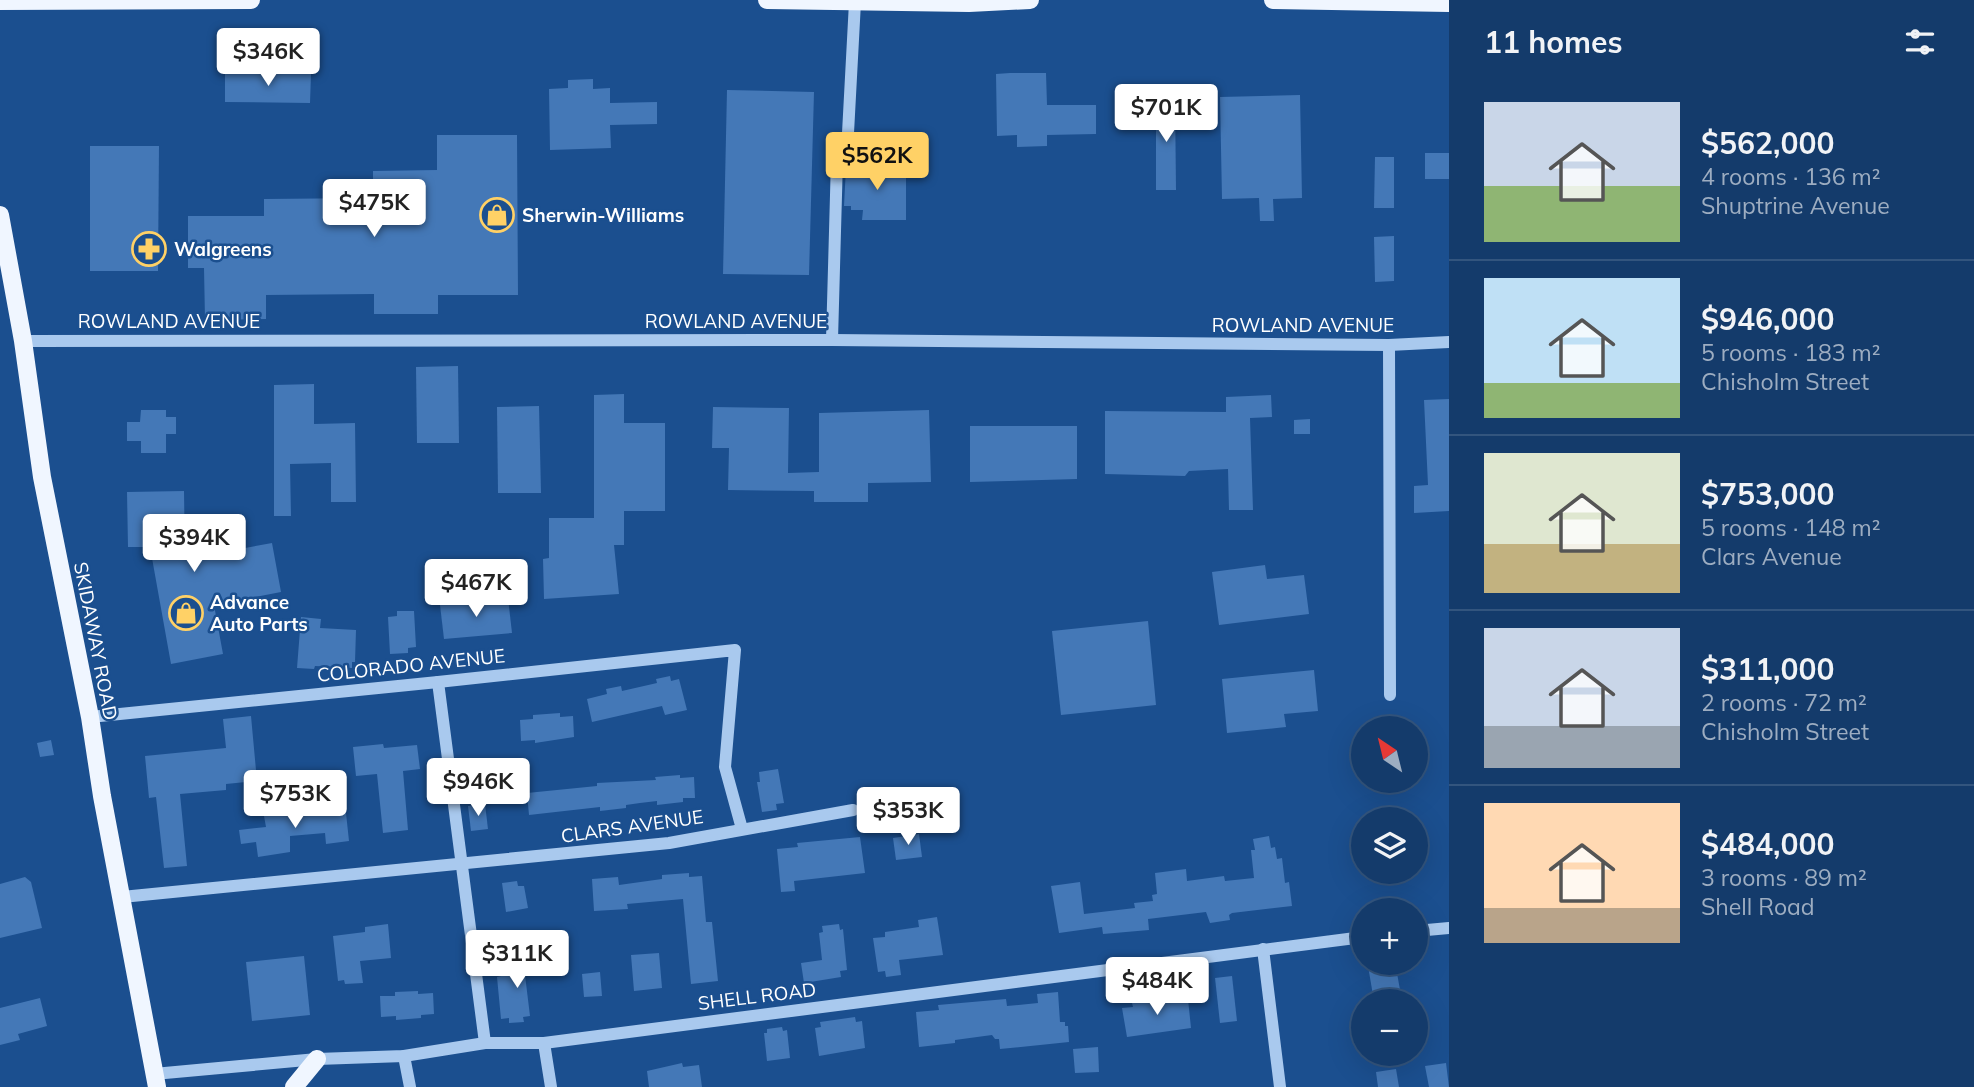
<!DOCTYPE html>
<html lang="en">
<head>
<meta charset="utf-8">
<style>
	:root { --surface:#143b6b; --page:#1d4271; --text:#f1f3f6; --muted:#9dadc1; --line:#33557e; --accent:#ffd166 }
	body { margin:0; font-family:Mulish,sans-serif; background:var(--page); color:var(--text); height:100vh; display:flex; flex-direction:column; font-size:26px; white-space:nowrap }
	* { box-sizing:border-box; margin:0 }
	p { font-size:23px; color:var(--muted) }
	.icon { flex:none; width:38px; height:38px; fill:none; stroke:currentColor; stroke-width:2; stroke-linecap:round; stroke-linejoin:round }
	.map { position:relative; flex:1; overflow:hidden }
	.drawer { display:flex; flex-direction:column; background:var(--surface); width:525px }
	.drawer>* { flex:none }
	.needle { width:46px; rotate:325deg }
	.tools { position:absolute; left:1351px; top:716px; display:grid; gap:14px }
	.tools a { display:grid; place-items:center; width:77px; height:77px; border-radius:50%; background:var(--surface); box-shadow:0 7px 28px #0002,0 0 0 2px var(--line); font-size:35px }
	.price { position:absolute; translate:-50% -60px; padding:0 16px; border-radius:7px; background:#fff; color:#222; font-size:23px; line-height:46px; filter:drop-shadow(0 2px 4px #0008) }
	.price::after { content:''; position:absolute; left:50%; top:42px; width:21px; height:16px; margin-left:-10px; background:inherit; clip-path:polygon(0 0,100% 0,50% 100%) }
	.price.active { background:var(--accent); color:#111 }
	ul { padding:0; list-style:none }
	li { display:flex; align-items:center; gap:21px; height:175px; padding:0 35px }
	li+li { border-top:2px solid var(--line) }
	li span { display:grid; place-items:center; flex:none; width:196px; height:140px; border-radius:0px; color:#555 }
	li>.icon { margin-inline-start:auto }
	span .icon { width:84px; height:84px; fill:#fffc; stroke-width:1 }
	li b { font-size:30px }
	h2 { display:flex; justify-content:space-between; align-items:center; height:84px; padding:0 35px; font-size:30px }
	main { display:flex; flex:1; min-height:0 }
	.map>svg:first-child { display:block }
	.building { fill:#4478b7 }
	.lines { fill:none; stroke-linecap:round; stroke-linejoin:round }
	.minor { stroke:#a9c9ee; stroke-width:12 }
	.major { stroke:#f0f6ff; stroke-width:18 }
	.labels { text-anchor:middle; stroke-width:5; stroke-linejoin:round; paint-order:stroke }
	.poi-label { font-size:19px; font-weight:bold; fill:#fff; stroke:#1b4f8f; text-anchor:start }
	.street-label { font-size:19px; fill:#fff; stroke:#1b4f8f }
</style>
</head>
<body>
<main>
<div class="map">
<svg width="1449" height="1087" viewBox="0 0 1449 1087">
	<rect width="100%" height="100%" fill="#1b4f8f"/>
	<!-- building -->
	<g class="building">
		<polygon points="225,73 311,74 310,103 225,102"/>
		<polygon points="1010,73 1046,73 1047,105 1096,105 1096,134 1047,135 1047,146 1017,147 1017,135 997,136 996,74"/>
		<polygon points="593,79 593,89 610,88 610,103 657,102 657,124 610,125 611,148 550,150 549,89 568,88 568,80"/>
		<polygon points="727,90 814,92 809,275 723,274"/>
		<polygon points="1300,95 1302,198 1273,199 1274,221 1260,221 1259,198 1222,199 1220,97"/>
		<polygon points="1156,98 1175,98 1176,190 1156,190"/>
		<polygon points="437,135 517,135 518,295 438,295 438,314 374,314 374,294 266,295 266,319 205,320 204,268 188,268 188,216 264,216 264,199 373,198 373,171 437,170"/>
		<polygon points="90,146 159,146 158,271 90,271"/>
		<rect x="1425" y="153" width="24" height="26"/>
		<polygon points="1375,157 1394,157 1394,208 1374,208"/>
		<polygon points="846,167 906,167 906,220 862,220 863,210 851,210 851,206 844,206"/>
		<polygon points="1394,236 1394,281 1375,282 1374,237"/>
		<polygon points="458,366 459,443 417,443 416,367"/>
		<polygon points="314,384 314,424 355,423 356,502 331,502 331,463 290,464 291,516 274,516 274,385"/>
		<polygon points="624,394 624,423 665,423 665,511 624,511 624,545 614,545 619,594 544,599 543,559 549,558 549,518 594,518 594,395"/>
		<polygon points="1271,395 1272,417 1250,418 1253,510 1229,510 1228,469 1189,471 1185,476 1105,474 1105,411 1226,412 1226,397"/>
		<polygon points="1449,399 1449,511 1414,513 1414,486 1428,485 1424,400"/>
		<polygon points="539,406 541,493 498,493 497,407"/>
		<polygon points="713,407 789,408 788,473 819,472 819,413 929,410 931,482 868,483 868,502 814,502 814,491 728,490 729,448 712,448"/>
		<polygon points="141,410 166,410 166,417 176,417 176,434 166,434 166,453 141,453 141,441 127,441 127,422 140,422"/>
		<polygon points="1310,419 1310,434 1294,434 1294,420"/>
		<polygon points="970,426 1077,426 1077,479 970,482"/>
		<polygon points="184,491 185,559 272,543 281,592 214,605 223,654 171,664 150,547 128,547 127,492"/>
		<polygon points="1265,565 1267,579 1304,575 1309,614 1219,625 1212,572"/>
		<polygon points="508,598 512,633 444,639 440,605"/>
		<polygon points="397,611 414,611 416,647 408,648 408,653 390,654 388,617 397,616"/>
		<polygon points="301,617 321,619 320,628 356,630 355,662 352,662 352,668 315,666 314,669 297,668"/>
		<polygon points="1148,621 1156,705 1061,715 1052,631"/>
		<polygon points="1314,670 1318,711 1284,714 1286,727 1227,733 1222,679"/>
		<polygon points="670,676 671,681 679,679 687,710 665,715 662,706 592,722 587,699 607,694 606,689 621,686 622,691 657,683 656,679"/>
		<polygon points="560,713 560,717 573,716 574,737 535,743 535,740 521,741 520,720 533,719 533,715"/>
		<polygon points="251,716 257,781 226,784 226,790 180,794 187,866 164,868 156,797 149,798 145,756 226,748 223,719"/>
		<polygon points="51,740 54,755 40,757 37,743"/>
		<polygon points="383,744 384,748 417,745 420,769 403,771 408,830 383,833 377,774 356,776 353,747"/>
		<polygon points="778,769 784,803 776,804 777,810 762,812 757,782 760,782 759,772"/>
		<polygon points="680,775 680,778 694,777 695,798 683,798 683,802 657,805 657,801 640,803 626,805 626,808 600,811 600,807 529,815 527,793 597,786 597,783 656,780 655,777"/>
		<polygon points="485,804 488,829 471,831 468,806"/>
		<polygon points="315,805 316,814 334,812 335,815 346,813 349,841 326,844 325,833 290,836 290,852 258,857 256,842 241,844 239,830 266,827 264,816 293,812 292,808"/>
		<polygon points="919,834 922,857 896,860 893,838"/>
		<polygon points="1269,836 1271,848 1275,847 1277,859 1282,858 1285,883 1289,882 1292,906 1232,913 1229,915 1230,920 1210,923 1206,912 1148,919 1149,930 1103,934 1102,927 1059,933 1051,886 1080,882 1084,914 1135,908 1134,903 1153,901 1152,895 1157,894 1155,873 1186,869 1187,881 1224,876 1225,881 1254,878 1251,850 1255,850 1253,839"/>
		<polygon points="860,837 865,873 794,881 795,891 781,892 777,849 798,847 797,843"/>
		<polygon points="689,873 689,877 702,876 706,922 712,922 718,981 691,984 683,899 627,904 628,909 594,911 592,879 618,877 619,885 662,879 662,875"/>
		<polygon points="25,877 31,882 42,928 0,938 0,884"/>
		<polygon points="517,881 518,886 524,886 528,908 506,912 502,883"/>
		<polygon points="937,917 943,955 899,960 901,975 886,977 885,971 878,972 873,938 885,937 885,932 919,927 918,920"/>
		<polygon points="388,924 391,958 360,961 363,983 345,984 344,980 338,981 333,936 365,932 365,927"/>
		<polygon points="839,924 840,930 843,929 847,970 840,971 841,977 804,983 801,963 822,960 819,933 823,932 822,926"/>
		<polygon points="659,953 662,988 634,991 631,955"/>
		<polygon points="304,956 310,1015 252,1021 246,962"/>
		<polygon points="540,957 541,974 525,975 530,1016 523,1017 524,1022 509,1023 509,1018 501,1019 497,977 519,972 518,958"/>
		<polygon points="1385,962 1395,962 1402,1001 1374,1001 1368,966"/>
		<polygon points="600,972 602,996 584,997 582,974"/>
		<polygon points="1232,976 1237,1021 1220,1023 1215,978"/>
		<polygon points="418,991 418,994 433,993 434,1014 421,1015 421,1018 396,1020 396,1016 381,1017 380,996 395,996 395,992"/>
		<polygon points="1058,992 1060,1022 1065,1022 1065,1026 1068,1026 1069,1042 1000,1049 999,1039 995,1039 992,1035 955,1040 955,1043 919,1047 916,1012 939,1010 938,1005 1006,999 1007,1006 1038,1003 1037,994"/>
		<polygon points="1177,997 1177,1000 1188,999 1191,1028 1127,1037 1122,1008 1133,1007 1132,1003"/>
		<polygon points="40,998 47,1026 18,1034 20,1040 0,1045 0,1008"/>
		<polygon points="855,1017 856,1022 862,1021 865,1048 819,1056 815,1028 821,1027 820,1022"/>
		<polygon points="782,1027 783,1031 787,1030 790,1058 767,1061 764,1033 767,1033 767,1029"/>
		<polygon points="1098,1047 1099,1072 1075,1073 1073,1049"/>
		<polygon points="682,1063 683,1067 699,1065 702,1087 649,1087 647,1071"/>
		<polygon points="1446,1063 1449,1087 1429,1087 1425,1066"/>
		<polygon points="1396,1069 1399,1087 1378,1087 1376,1072"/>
	</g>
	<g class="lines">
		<!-- minor -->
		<g class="minor">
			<polyline points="832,340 837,159 848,133 855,2"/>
			<polyline points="23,341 832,340 1389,345 1449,342"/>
			<polyline points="1389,345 1390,695"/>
			<polyline points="438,682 485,1043"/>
			<polyline points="90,717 438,682 735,650 725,767 742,829"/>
			<polyline points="122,897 669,843 853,810"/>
			<polyline points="1416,931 1449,928"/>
			<polyline points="1263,949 1280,1087"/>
			<polyline points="544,1043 551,1087"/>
			<polyline points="404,1056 410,1087"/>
			<polyline points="154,1074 317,1059 404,1056 485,1043 544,1043 1363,937"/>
		</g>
		<!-- major -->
		<g class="major">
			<polyline points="767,0 969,3 1030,0"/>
			<polyline points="1273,0 1449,3"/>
			<polyline points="0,1 251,0"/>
			<polyline points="0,215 23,341 42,477 90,717 102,796 157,1087"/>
			<polyline points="294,1087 317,1059"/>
		</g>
	</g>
	<!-- icons -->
	<defs>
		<g id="shop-ring" transform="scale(1.75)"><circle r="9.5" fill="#1b4f8f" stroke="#ffd166" stroke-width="1.5"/><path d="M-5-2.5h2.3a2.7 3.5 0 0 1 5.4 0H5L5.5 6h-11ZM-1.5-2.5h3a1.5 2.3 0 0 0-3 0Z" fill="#ffd166"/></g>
		<g id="pharmacy-ring" transform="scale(1.75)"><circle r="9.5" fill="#1b4f8f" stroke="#ffd166" stroke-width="1.5"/><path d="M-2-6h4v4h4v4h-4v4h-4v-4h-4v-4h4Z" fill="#ffd166"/></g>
	</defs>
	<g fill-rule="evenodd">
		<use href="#shop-ring" x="497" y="215"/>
		<use href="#pharmacy-ring" x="149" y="249"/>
		<use href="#shop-ring" x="186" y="613"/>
	</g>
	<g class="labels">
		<!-- poi labels -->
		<g class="poi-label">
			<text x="522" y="222">Sherwin-Williams</text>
			<text x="174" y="256">Walgreens</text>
			<text x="210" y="609">Advance<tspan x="210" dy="22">Auto Parts</tspan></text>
		</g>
		<!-- street labels -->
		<g class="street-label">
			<text x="169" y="328">ROWLAND AVENUE</text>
			<text x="736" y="328">ROWLAND AVENUE</text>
			<text x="1303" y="332">ROWLAND AVENUE</text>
			<text transform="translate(96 641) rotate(79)" y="7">SKIDAWAY ROAD</text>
			<text transform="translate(411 665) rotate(-6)" y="7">COLORADO AVENUE</text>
			<text transform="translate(632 826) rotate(-8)" y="7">CLARS AVENUE</text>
			<text transform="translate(757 996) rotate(-7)" y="7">SHELL ROAD</text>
		</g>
	</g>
</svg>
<div class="tools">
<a><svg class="needle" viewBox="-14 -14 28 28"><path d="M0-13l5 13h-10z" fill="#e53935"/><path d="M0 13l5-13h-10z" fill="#9dadc1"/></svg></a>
<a><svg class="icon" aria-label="layers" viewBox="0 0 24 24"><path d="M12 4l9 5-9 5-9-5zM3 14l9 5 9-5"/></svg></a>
<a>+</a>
<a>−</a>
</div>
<b class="price" style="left:268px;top:88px">$346K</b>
<b class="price" style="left:1166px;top:144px">$701K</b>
<b class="price active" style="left:877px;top:192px">$562K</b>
<b class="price" style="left:374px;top:239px">$475K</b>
<b class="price" style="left:194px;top:574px">$394K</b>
<b class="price" style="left:476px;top:619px">$467K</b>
<b class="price" style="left:478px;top:818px">$946K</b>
<b class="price" style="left:295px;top:830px">$753K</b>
<b class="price" style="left:908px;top:847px">$353K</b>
<b class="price" style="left:517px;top:990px">$311K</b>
<b class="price" style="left:1157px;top:1017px">$484K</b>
</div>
<section class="drawer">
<h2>11 homes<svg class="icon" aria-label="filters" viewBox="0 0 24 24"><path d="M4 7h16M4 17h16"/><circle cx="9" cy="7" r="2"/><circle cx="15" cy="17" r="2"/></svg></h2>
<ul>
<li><span style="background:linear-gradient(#c9d6e8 60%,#8fb573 0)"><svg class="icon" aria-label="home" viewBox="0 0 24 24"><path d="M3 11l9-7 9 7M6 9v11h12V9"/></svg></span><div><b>$562,000</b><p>4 rooms · 136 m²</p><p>Shuptrine Avenue</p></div></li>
<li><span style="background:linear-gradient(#bfe0f5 75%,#8fb573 0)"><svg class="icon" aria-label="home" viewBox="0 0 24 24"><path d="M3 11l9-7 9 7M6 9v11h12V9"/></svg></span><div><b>$946,000</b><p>5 rooms · 183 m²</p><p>Chisholm Street</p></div></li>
<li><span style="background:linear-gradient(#dfe7d0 65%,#c2b280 0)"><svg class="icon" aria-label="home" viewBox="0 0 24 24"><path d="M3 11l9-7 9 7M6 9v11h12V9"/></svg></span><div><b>$753,000</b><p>5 rooms · 148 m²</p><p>Clars Avenue</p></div></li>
<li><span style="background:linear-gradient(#c9d6e8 70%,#9aa5b1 0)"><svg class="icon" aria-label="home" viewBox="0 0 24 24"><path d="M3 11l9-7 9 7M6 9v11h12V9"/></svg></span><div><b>$311,000</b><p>2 rooms · 72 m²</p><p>Chisholm Street</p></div></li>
<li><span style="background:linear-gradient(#ffd9b3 75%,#b9a48a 0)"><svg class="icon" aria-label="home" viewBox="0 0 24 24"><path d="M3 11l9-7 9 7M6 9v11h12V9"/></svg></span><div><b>$484,000</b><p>3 rooms · 89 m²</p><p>Shell Road</p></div></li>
</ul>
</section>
</main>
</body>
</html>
